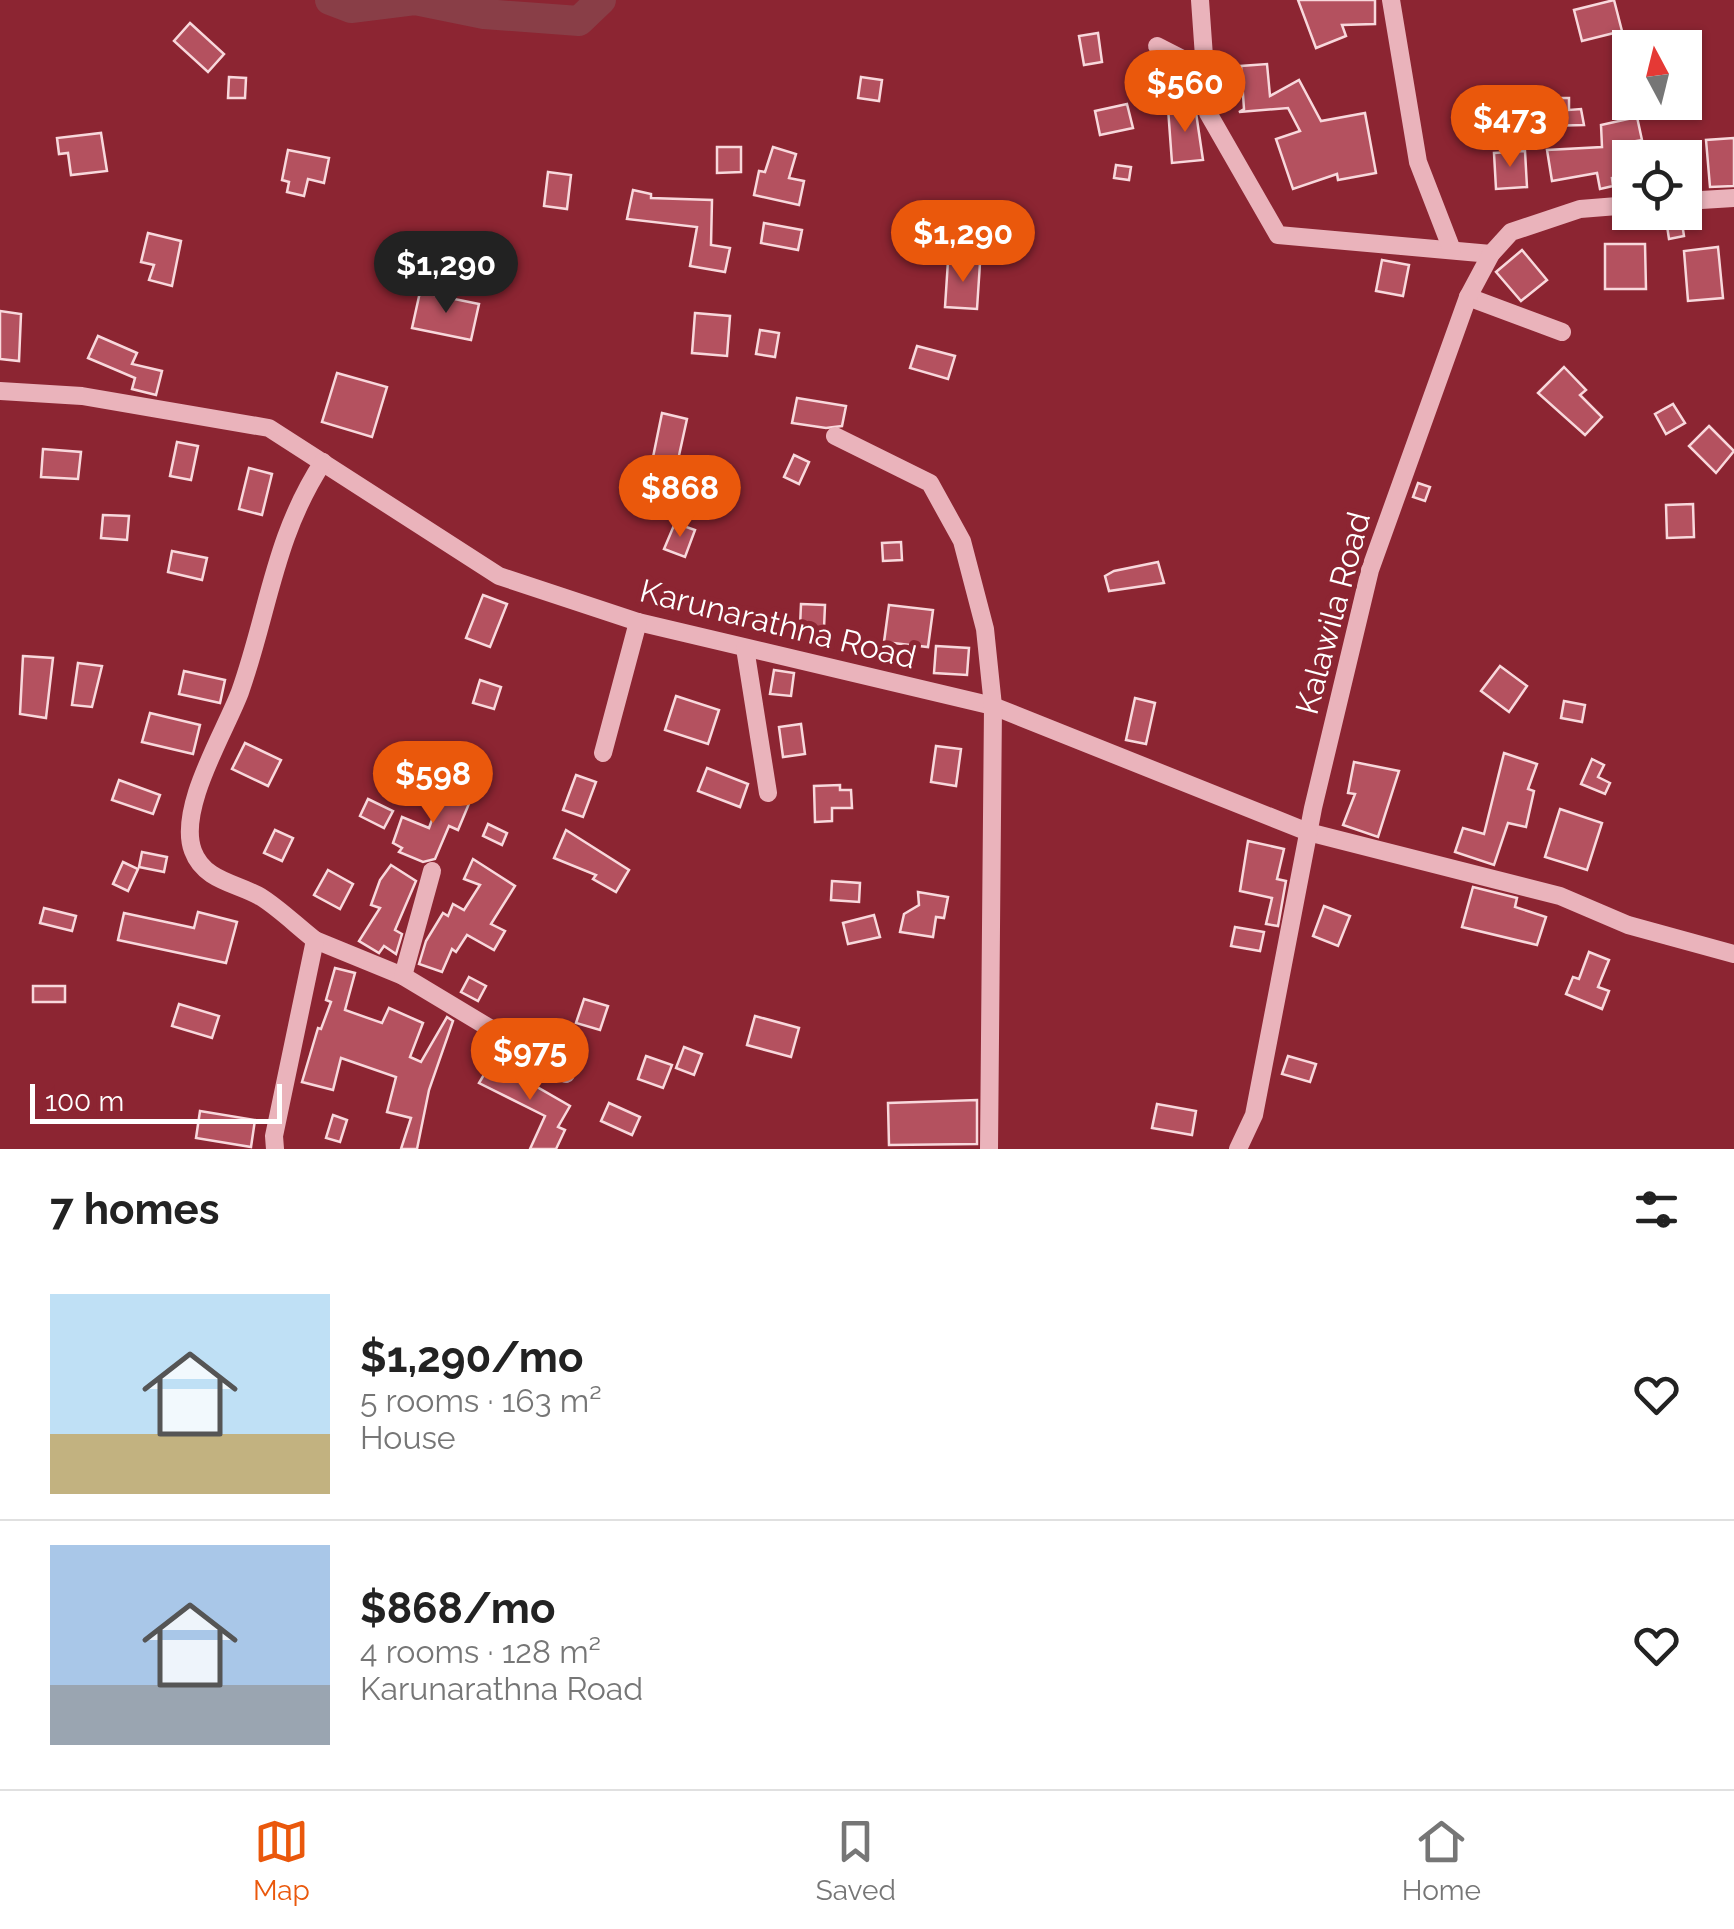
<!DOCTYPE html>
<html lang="en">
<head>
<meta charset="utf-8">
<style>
	:root { --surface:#fff; --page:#f6f6f6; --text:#222; --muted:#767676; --line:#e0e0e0; --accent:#ea580c }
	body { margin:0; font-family:Raleway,sans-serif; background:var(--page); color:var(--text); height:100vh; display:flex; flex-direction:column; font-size:38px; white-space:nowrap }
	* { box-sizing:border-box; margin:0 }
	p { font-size:32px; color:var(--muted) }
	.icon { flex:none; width:55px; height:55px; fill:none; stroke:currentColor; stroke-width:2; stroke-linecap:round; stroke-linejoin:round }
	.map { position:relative; height:1149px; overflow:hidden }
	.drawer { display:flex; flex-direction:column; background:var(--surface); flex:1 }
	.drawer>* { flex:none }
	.needle { width:65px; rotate:353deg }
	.fabs { position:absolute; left:1612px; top:30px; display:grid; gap:20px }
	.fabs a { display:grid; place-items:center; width:90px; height:90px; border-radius:0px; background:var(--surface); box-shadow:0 2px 8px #0004; font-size:50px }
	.scale { position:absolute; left:30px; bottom:25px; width:252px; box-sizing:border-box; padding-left:10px; border:5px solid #fff; border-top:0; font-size:28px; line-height:35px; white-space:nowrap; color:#fff; -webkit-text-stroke:8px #8c2532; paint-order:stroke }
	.price { position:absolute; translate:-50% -85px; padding:0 22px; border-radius:35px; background:var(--accent); color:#fff; font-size:32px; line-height:65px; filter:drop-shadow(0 2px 5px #0008) }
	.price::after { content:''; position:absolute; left:50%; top:60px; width:30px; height:22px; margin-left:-15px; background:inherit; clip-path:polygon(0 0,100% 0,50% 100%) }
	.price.on { background:#222; color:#fff }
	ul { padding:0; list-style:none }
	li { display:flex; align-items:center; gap:30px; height:250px; padding:0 50px }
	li+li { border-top:2px solid var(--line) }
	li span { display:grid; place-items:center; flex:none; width:280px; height:200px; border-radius:0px; color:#555 }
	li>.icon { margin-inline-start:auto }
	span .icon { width:120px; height:120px; fill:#fffc; stroke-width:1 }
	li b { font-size:42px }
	h2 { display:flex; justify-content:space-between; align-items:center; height:120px; padding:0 50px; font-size:42px }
	.dock { display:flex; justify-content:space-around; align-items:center; height:140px; border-top:2px solid var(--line); background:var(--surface); font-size:28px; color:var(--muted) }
	.dock a { display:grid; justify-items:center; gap:5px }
	.dock .on { color:var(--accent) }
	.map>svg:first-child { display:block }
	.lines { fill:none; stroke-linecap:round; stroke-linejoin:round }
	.river { stroke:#893e47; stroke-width:30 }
	.building { fill:#b4515f; stroke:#f8d8dc; stroke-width:2.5 }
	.minor { stroke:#eab3bb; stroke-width:18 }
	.labels { text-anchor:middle; stroke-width:10; stroke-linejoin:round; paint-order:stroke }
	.street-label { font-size:32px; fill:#fff; stroke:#8c2532 }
</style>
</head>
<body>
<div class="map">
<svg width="1734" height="1149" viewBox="0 0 1734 1149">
	<rect width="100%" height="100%" fill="#8c2532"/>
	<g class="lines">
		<!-- river -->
		<polyline class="river" points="330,0 351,8 415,0 484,14 579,21 601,0"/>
	</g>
	<!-- building -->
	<g class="building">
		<polygon points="1298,0 1375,0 1375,24 1342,25 1346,36 1316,48"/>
		<polygon points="1614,0 1622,31 1582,41 1574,10"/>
		<polygon points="190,23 224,54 208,72 174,41"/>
		<polygon points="1098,33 1102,62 1084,65 1079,36"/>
		<polygon points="1267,64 1270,96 1299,80 1321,121 1365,113 1376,173 1338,180 1337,174 1293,189 1276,139 1300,131 1288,108 1239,112 1244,109 1241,66"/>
		<polygon points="229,77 246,78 245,98 228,98"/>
		<polygon points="861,77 882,80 879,101 858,98"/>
		<polygon points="1538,98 1569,98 1569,110 1581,109 1584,125 1543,126"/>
		<polygon points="1127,104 1133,128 1100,135 1095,111"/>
		<polygon points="1195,106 1203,160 1172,163 1168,108"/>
		<polygon points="1637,117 1642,140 1620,144 1625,176 1612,178 1613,186 1600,189 1597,173 1552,181 1547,150 1602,147 1601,125"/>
		<polygon points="101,133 107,171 71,175 68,153 59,154 57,138"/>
		<polygon points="1734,138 1734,186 1710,187 1706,140"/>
		<polygon points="717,147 741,147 741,172 717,173"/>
		<polygon points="773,147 796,154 789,178 804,181 799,205 754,195 759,171 765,172"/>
		<polygon points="288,150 329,158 324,183 308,179 304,196 287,192 289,182 282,180"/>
		<polygon points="1525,151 1527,187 1496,189 1494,153"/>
		<polygon points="1116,165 1131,167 1129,180 1114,178"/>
		<polygon points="548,172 571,175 567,209 544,206"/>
		<polygon points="633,190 651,194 651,198 712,200 711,245 730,248 725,272 690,266 697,227 627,219"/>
		<polygon points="764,223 802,230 798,250 761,243"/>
		<polygon points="1682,223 1684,236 1669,239 1667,226"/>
		<polygon points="148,233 181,241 172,286 149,280 154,265 141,262"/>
		<polygon points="1605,244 1645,244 1646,289 1605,289"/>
		<polygon points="1718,247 1723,298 1688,301 1684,251"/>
		<polygon points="1522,250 1547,280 1521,301 1496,272"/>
		<polygon points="1382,260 1409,265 1403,296 1376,291"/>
		<polygon points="948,261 980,263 977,309 945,307"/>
		<polygon points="420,292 479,304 471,340 412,328"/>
		<polygon points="0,311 21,314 19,361 0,359"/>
		<polygon points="695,313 730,316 727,356 692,353"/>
		<polygon points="760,330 779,333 775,357 756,354"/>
		<polygon points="98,336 137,353 132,364 162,371 156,395 132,389 135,378 88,358"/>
		<polygon points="917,346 955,356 948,379 910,368"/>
		<polygon points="1564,367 1586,390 1580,395 1602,417 1585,435 1538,393"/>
		<polygon points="337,373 387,387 372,437 322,422"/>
		<polygon points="797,398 846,406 842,426 826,428 792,423"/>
		<polygon points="1673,404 1685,423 1666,434 1655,414"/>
		<polygon points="662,413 687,419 678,460 667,458 651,493 631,482 640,462 651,467"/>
		<polygon points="1709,426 1734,451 1716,473 1689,446"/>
		<polygon points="177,442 198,446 191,480 170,476"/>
		<polygon points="43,449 81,452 78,479 41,477"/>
		<polygon points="794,455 809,462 799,484 784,477"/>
		<polygon points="249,468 272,474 262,515 239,509"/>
		<polygon points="1418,483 1430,487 1425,501 1413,497"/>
		<polygon points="1693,504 1694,537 1667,538 1666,505"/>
		<polygon points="103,515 129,516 127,540 101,538"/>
		<polygon points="675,523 695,530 685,557 664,549"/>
		<polygon points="901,542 902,560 883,561 882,543"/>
		<polygon points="172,551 207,558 202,580 168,572"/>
		<polygon points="1158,562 1164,583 1109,591 1105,576 1114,571"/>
		<polygon points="483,595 507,604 490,647 466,638"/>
		<polygon points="801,604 825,605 824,628 800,627"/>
		<polygon points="889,605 933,610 928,647 884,642"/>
		<polygon points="936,646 969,648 967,675 934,673"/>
		<polygon points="23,656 53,658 46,718 20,714"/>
		<polygon points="78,663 102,666 92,707 72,705"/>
		<polygon points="1500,666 1527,686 1509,712 1481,691"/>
		<polygon points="774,670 794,673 791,696 770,694"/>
		<polygon points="184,671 225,680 220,703 179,694"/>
		<polygon points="480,680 501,687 494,709 473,703"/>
		<polygon points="676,696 719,710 708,744 665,730"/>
		<polygon points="1135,698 1155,703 1146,744 1126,740"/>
		<polygon points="1564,701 1585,705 1582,722 1561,718"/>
		<polygon points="150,713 200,725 193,754 142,742"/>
		<polygon points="801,724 805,754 783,757 779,727"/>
		<polygon points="245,743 281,760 268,786 232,769"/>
		<polygon points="936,746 961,749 956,786 931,782"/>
		<polygon points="1504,753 1537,764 1528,789 1534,791 1526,827 1508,823 1494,865 1455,852 1463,828 1484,834"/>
		<polygon points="1592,759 1604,765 1598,777 1610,783 1605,794 1581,784"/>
		<polygon points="1354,762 1399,771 1378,837 1343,825 1355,794 1348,793"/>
		<polygon points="707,768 748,784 740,807 698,791"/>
		<polygon points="576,775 596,782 583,817 563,810"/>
		<polygon points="119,780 160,795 153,814 112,800"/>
		<polygon points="445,784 473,794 458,830 449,826 435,859 423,862 399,852 402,848 393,843 402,817 429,828"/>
		<polygon points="840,785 840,790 851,790 852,808 832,808 832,821 815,822 814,786"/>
		<polygon points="368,799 393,811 384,828 360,816"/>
		<polygon points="1560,809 1602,823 1587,870 1545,857"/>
		<polygon points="488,824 507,833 502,845 483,836"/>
		<polygon points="275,830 293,838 282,861 264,853"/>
		<polygon points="566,830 629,870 616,892 593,879 596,875 554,858"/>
		<polygon points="1248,841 1284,849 1277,879 1286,881 1278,926 1266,924 1272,898 1240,891"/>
		<polygon points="142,852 167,857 164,872 139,867"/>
		<polygon points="473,859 515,886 491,924 505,931 494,950 467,935 456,952 452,949 442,972 419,964 426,941 443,913 448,916 453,904 464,910 480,885 464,879"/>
		<polygon points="123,862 138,869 128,891 113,884"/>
		<polygon points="391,865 416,881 395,930 402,934 396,954 384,946 379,953 359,941 380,908 371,905 380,880"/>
		<polygon points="328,870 353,884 340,909 314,895"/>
		<polygon points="832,881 860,883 859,902 831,900"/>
		<polygon points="1473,887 1517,898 1515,907 1546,917 1537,945 1462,927"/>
		<polygon points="918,892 948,897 944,918 936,917 933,937 900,932 904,914 919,905"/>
		<polygon points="1324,906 1350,916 1338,946 1313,936"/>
		<polygon points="44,908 76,916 72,931 40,923"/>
		<polygon points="198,912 237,922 226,963 118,940 124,913 194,928"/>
		<polygon points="874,915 880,937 848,944 843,923"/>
		<polygon points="1235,927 1264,932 1260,951 1231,946"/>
		<polygon points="1589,952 1609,960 1598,987 1609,991 1602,1009 1566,994 1573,977 1579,979"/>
		<polygon points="335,968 355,973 345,1010 382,1023 389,1008 423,1023 410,1057 421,1062 447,1017 453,1021 429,1090 417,1149 401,1149 411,1118 387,1112 396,1077 341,1058 333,1090 302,1082 318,1028 321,1029 331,1002 326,1000"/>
		<polygon points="469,977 486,986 478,1001 461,992"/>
		<rect x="33" y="986" width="32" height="16"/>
		<polygon points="584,999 608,1006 600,1030 576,1023"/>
		<polygon points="179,1004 219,1016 212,1038 172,1026"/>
		<polygon points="755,1016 799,1028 791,1057 747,1045"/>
		<polygon points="684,1047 702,1054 694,1075 676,1068"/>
		<polygon points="646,1056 672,1065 663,1088 638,1079"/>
		<polygon points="1288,1056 1316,1064 1310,1082 1282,1074"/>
		<polygon points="492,1061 570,1106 558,1127 565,1130 556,1149 530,1149 545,1116 479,1083"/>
		<polygon points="977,1100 977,1144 889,1145 888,1103"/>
		<polygon points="609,1103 640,1117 632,1135 601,1121"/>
		<polygon points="1157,1104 1196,1111 1192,1135 1152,1128"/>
		<polygon points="200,1111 255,1120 251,1147 196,1138"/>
		<polygon points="333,1115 347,1120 340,1142 326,1138"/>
	</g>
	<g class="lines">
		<!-- minor -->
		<g class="minor">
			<polyline points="1200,0 1208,113 1278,235 1491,254"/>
			<polyline points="1391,0 1418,162 1452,250"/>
			<polyline points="1157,46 1204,70"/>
			<polyline points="1685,201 1734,198"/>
			<polyline points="1468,297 1562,332"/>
			<polyline points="0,391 82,396 269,428 499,576 638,622 993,706 1308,832 1560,896 1628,925 1734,954"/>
			<polyline points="835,436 930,483 962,541 985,629 993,706 989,1149"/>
			<polyline points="745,648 768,793"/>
			<polyline points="603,753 638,622"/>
			<polyline points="315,940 403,976 566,1074"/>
			<polyline points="403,976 432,871"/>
			<path d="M275,1149L274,1136L315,940C297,926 280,909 261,897C237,883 204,881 193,851C177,809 225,732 240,692C269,610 274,537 323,462"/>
			<polyline points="1238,1149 1254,1115 1313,808 1370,570 1468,297 1491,254 1511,232 1580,209 1630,205"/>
		</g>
	</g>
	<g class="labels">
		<!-- street labels -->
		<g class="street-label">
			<text transform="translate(1333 613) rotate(-75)" y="11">Kalawila Road</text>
			<text transform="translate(778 624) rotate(14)" y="11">Karunarathna Road</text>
		</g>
	</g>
</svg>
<div class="fabs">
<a><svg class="needle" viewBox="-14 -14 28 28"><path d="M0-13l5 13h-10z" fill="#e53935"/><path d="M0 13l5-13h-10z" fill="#767676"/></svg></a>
<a><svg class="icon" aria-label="locate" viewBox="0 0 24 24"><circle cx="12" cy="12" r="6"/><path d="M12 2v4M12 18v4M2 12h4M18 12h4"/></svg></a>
</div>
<div class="scale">100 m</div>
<b class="price" style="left:1185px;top:135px">$560</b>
<b class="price" style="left:1510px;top:170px">$473</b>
<b class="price" style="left:963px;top:285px">$1,290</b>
<b class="price on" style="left:446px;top:316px">$1,290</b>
<b class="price" style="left:680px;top:540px">$868</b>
<b class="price" style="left:433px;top:826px">$598</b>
<b class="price" style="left:530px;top:1103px">$975</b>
</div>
<section class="drawer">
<h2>7 homes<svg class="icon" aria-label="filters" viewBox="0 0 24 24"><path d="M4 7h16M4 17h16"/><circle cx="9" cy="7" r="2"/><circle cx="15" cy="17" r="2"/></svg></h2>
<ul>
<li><span style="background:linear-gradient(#bfe0f5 70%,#c2b280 0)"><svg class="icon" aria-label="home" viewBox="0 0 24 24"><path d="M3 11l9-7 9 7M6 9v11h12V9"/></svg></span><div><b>$1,290/mo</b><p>5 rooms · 163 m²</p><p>House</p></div><svg class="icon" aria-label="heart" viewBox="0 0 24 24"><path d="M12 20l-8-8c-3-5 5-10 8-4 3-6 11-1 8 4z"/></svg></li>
<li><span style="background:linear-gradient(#a9c7e8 70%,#9aa5b1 0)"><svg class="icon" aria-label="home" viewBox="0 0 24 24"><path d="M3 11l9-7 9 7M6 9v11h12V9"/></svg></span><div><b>$868/mo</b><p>4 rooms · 128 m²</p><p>Karunarathna Road</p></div><svg class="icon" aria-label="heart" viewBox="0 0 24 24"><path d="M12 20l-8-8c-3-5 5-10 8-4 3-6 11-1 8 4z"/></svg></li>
</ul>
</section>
<nav class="dock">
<a class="on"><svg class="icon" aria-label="map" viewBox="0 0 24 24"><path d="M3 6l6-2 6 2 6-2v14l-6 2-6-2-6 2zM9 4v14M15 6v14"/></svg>Map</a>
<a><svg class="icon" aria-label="saved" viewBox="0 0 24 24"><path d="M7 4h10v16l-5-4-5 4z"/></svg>Saved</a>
<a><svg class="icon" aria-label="home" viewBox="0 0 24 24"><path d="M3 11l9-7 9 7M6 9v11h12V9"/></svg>Home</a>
</nav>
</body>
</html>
